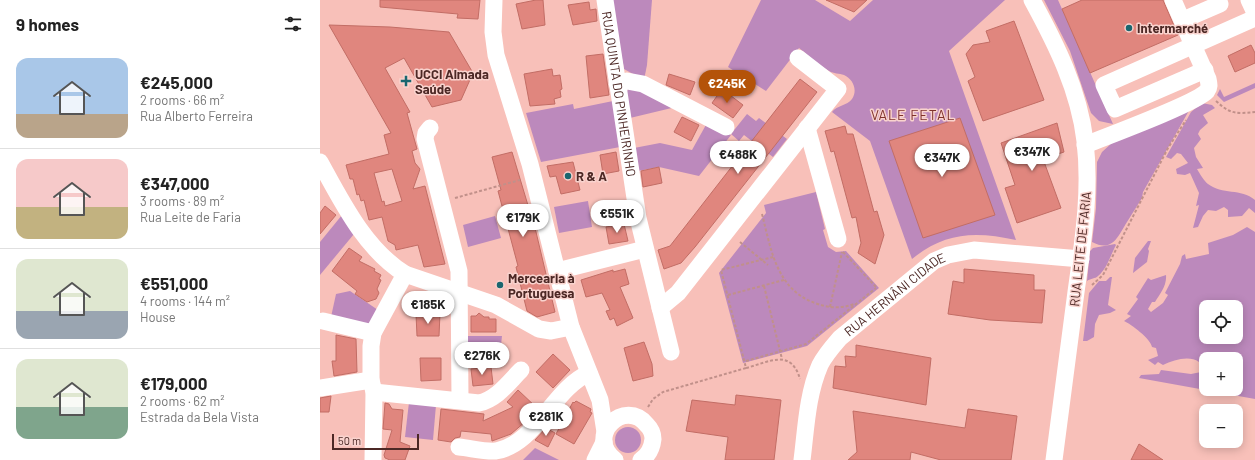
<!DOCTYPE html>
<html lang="en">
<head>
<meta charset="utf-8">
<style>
	:root { --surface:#fff; --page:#f2f2f2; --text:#222; --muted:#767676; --line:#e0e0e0; --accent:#b45309 }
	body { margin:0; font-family:Barlow,sans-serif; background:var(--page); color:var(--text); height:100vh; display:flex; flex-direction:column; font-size:15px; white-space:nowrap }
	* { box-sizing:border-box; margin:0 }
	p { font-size:13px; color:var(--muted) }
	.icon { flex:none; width:22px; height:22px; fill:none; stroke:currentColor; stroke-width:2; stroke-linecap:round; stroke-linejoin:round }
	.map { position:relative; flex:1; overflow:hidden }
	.details { display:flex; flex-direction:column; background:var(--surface); width:320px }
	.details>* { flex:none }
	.fabs { position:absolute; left:879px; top:300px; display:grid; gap:8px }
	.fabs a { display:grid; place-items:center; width:44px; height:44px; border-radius:8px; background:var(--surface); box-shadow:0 2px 10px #0003; font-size:20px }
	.scale { position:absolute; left:12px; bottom:10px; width:87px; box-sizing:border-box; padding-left:4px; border:2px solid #4c2825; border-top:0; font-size:11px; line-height:14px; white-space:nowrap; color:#4c2825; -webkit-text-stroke:3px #f9d3ce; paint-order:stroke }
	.price { position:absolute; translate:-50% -34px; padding:0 9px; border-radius:14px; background:#fff; color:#222; font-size:13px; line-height:26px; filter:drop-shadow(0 1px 2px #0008) }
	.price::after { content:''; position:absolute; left:50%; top:24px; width:12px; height:9px; margin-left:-6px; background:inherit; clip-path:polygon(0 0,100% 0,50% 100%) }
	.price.current { background:var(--accent); color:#fff }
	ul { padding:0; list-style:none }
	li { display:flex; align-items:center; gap:12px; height:100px; padding:0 16px }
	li+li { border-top:1px solid var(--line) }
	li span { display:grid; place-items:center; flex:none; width:112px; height:80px; border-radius:12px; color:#555 }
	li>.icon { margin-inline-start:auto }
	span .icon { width:48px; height:48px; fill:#fffc; stroke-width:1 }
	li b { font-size:17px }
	h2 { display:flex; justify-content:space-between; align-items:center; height:48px; padding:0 16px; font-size:17px }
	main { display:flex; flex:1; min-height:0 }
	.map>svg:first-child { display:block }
	.green { fill:#bc89bc; fill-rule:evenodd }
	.building { fill:#e0867e; stroke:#c26d65; fill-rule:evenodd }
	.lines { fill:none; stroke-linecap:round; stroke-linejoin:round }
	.path { stroke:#c1908a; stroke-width:2; stroke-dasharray:3 2; stroke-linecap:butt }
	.minor { stroke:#fff; stroke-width:17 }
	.poi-dot { fill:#1a666f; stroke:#f9d3ce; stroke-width:1.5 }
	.labels { text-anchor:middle; stroke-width:3; stroke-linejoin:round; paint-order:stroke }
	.poi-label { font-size:13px; font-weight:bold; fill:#4c2825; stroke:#f9d3ce; text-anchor:start }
	.street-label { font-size:13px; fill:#4c2825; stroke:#f9d3ce }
	.neighbourhood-label { font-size:14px; letter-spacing:1px; fill:#7f312c; stroke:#f9d3ce }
</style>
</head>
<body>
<main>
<section class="details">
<h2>9 homes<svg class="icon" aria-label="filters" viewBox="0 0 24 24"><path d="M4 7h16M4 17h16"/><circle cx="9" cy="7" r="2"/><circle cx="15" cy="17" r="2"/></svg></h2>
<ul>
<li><span style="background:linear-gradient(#a9c7e8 70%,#b9a48a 0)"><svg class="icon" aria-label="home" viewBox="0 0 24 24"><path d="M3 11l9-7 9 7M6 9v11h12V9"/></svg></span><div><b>€245,000</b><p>2 rooms · 66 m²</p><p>Rua Alberto Ferreira</p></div></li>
<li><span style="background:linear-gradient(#f6c9c9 60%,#c2b280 0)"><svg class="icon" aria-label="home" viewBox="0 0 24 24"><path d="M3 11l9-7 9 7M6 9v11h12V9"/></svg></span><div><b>€347,000</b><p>3 rooms · 89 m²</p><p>Rua Leite de Faria</p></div></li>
<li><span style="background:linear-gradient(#dfe7d0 65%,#9aa5b1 0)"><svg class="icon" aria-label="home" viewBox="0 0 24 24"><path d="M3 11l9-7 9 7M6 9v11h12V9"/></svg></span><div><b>€551,000</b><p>4 rooms · 144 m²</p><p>House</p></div></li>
<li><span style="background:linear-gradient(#dfe7d0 60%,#7fa58c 0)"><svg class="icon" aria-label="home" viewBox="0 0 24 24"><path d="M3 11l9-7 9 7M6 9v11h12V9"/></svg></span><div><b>€179,000</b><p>2 rooms · 62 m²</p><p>Estrada da Bela Vista</p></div></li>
</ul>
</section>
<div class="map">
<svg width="935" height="460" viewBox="0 0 935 460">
	<rect width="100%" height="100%" fill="#f8c0b9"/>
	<!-- green -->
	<g class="green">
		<polygon points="291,0 332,0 327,65 324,80 304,69"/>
		<path d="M441,0H495L530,21L553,0H685L629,51L696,240C655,231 625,232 592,259L550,141L512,112C517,105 527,106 532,99C538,90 533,79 524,75C519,73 514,74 509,71C498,65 489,56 479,48L446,91L408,67Z"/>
		<polygon points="724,0 738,0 793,124 779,121 771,113 750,51"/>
		<polygon points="935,83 935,88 904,102 897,95 900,89 904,97"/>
		<polygon points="313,87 360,106 310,118 306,94 308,89"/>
		<polygon points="293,101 300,147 221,162 206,113 253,104 254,109"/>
		<path d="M882,103L892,105L895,108L883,115L888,123L880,130L878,134L881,139L874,148L876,157L883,168L877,169C880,174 884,181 888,184C902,195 921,188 935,200V213L929,208L922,216L908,217V210L904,207L896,211L888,210L883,216L878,227L873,228L879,205L876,206L879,193L870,173L865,175L857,174L856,169L868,163L861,154L857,153L851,159L846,157L871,112Z"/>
		<path d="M871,107L823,192L822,198C817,206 812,214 807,222C798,236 793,253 772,242L776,208L777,162L782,152L793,142Z"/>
		<polygon points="427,114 436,121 439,118 467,139 453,157 424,135 419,141 411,134"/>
		<polygon points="387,123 411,135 379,176 339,167 318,171 314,148 340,143 372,150"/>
		<polygon points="496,192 505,229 503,230 508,247 516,252 526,251 559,288 487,346 423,363 399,273 446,213 444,205"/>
		<polygon points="268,201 272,227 239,233 234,207"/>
		<polygon points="22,215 34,234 0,275 0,242"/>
		<polygon points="175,216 181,238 148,247 143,225"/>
		<path d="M927,227L935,232V399L819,378L821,375L839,374L841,370L871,374L881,372L886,373V389H916V359H886V361L879,362C869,355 854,360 843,365L838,362L835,365L828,360L838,356L836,348L832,347C831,339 811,324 804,321L811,316L807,314L818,299L816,297L828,278L831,280L846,275C847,286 840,294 835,302H832L828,309L831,312L843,303L848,295L845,293L860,264L862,256L865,254L866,259L889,254L888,243L913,235ZM886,307H916V337H886Z"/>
		<polygon points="828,241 831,241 828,249 829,251 827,262 813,273 815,258"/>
		<path d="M795,244L796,245C791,254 787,269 778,276C775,279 771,278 767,281L770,251L773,248Z"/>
		<polygon points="790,277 792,277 788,305 796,310 790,313 779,315 775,324 774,337 767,341 763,341 769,293 779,281 786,281"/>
		<polygon points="30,291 58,310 51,323 46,324 11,317 16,294"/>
		<polygon points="147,336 182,336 179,363 147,364"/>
		<polygon points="89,402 116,405 113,440 85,437"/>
		<circle cx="308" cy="440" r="13"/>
		<polygon points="215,448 239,460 203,460"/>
	</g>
	<!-- building -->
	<g class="building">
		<polygon points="60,0 160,0 158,19 137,18 138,14 60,7"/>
		<polygon points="216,0 223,0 225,25 202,29 196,4"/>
		<polygon points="506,0 547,0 534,12"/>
		<polygon points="762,0 843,0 858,35 770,73 742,9"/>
		<polygon points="269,2 270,10 276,9 277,21 253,25 248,5"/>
		<polygon points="694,21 724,100 663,121 648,81 655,77 646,54 653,45 670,42 666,31"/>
		<path d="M9,25L70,27L129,32L153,73L141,100L112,107L84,58L65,68L90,112L87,113L97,149L92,151L95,163L100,169L93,189L105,186L125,264L104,267L98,245L76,250L75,245L68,241L62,217L49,220L44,200L41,201L39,194L37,195L33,179H30L26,165L69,154L64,135L71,133ZM72,169L82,201L65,206L64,201L62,202L54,173Z"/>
		<polygon points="931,45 935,53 935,63 915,72 908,56"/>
		<polygon points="283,54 289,95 270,98 266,56"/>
		<polygon points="232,69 233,76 240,75 242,89 240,90 241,97 234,99 235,104 210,106 204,74"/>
		<polygon points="349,74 375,82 370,95 346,85"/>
		<polygon points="480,79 497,92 375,247 361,263 344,269 338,250 350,246"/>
		<polygon points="402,89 423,105 413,118 392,103"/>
		<polygon points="362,117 379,125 371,141 354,132"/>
		<polygon points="640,118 675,215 603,238 569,141"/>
		<polygon points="737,123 744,152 723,159 741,208 697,223 685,188 695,185 681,143"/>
		<polygon points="525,126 527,134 533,134 554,212 557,211 564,235 555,264 538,253 541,243 536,217 532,218 514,151 511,152 505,131"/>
		<polygon points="192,152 216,232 235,312 217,317 207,311 196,267 198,266 178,191 181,190 172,157"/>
		<polygon points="296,152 299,171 283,174 280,155"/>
		<polygon points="253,162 260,190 241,194 236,176 230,177 227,166"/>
		<polygon points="339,167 342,183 323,187 321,171"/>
		<polygon points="5,206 16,215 0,234 0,213"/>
		<polygon points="304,224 308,241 289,244 286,227"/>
		<polygon points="29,248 42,257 39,261 55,269 54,271 61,275 59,279 61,280 57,289 59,293 56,299 47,302 35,294 37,291 12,271"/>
		<polygon points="305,269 309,284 300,287 313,318 297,326 294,318 290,320 286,311 290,310 282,293 266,297 261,280 293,270 293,272"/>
		<polygon points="644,269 714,275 714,290 725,290 722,323 670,320 628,314 633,281 644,283"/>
		<polygon points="120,313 119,336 97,336 96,314"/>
		<polygon points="159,313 164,317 169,317 169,319 176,319 176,332 151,332 151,316 156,316"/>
		<polygon points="16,335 36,339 37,372 14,376 12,361 16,361"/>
		<polygon points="324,342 332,364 333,376 313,381 304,348"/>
		<polygon points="536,345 611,358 606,405 513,388 515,366 526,367 525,356 536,357"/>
		<polygon points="233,354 250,370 233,388 216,372"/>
		<polygon points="100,358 121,358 121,380 101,381"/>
		<polygon points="171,367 173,384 153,386 151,369"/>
		<polygon points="198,390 217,408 206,421 191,434 172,441 171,434 141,431 140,437 135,438 131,442 118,440 121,409 164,414 163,421 193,407 187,402"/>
		<polygon points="416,395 461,400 454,460 405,460 408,437 366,431 372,400 415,405"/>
		<polygon points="11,396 9,412 0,412 0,398"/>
		<polygon points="256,401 271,409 270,412 272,413 254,444 236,434 253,402 254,403"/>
		<polygon points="65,403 69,404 72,409 83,410 80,442 90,446 85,460 70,460 65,458 64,455 72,430 63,429"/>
		<polygon points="648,409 697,416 691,460 621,460 591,452 590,460 528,460 537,452 533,411 645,428"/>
		<polygon points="226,428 235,433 228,447 215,440"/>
		<polygon points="819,444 843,460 811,460"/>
	</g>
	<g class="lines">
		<!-- path -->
		<g class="path">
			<path d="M896,101C910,114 916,114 935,112"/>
			<polyline points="135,198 200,180"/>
			<path d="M442,214C451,249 456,289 495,303C508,308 521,309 534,304"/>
			<polyline points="420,242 448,265"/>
			<polyline points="523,252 557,288"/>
			<polyline points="772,285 783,275 848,148 866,120"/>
			<polyline points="444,286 462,359"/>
			<polyline points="408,295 464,280"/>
			<polyline points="510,307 522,252"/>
			<polyline points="426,361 486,344 556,288"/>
			<path d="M426,368C449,362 471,348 480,379"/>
			<polyline points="328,407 333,399 343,392 426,368 401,270 453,257"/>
		</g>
		<!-- minor -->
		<g class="minor">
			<polyline points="174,0 173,32 176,55 210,164 251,327 280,400 285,432"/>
			<path id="s1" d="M285,0L318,218L351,352"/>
			<path d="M712,0C736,44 759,90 765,141C771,192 763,241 756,292C749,348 741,404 734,460"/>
			<polyline points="929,0 935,13"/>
			<polyline points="863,20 900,4 898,0"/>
			<polyline points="885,70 795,109 784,85 935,18"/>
			<polyline points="297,83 307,81 323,84 406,127"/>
			<polyline points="110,128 106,133 105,139 139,271 140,400"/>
			<polyline points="487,128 518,239"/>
			<path d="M765,145C785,137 877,103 887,91C890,87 889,84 888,79L853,0"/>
			<path d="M0,162C22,202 45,249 85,274L176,305L219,329L231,331L251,327"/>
			<polyline points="237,271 325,249"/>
			<polyline points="340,308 358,293 518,89 478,58"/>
			<polyline points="3,321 53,333"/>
			<polyline points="0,388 51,380"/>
			<path d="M54,392L159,403C177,399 188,383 201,370"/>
			<path d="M139,447C150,448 165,452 176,451C216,444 233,389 269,373"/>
			<polyline points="53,460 54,392 51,380 51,346 53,333 85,274"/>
			<polyline points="275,460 284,442"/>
			<path d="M295,460C264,436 305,397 327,425C331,429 333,434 333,439C332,448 329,455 321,460"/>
			<path id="s2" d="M482,460C486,429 487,395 500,365C505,355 513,346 520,338L614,261L628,255L654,250L761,259"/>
		</g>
	</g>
	<!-- markers -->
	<g class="poi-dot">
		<circle cx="809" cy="28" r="4"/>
		<path d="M84 75h4v4h4v4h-4v4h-4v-4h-4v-4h4z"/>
		<circle cx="248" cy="176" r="4"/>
		<circle cx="180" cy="285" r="4"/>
	</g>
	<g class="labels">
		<!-- poi labels -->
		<g class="poi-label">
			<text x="817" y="33">Intermarché</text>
			<text x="95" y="79">UCCI Almada<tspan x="95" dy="15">Saúde</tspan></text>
			<text x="256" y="181">R &amp; A</text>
			<text x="188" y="283">Mercearia à<tspan x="188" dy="15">Portuguesa</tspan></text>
		</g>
		<!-- street labels -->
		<g class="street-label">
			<text dy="5" stroke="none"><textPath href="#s1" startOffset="95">RUA QUINTA DO PINHEIRINHO</textPath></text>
			<text transform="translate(760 249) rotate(-84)" y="5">RUA LEITE DE FARIA</text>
			<text dy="5" stroke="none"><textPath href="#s2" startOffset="201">RUA HERNÂNI CIDADE</textPath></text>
		</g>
		<!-- neighbourhood labels -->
		<g class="neighbourhood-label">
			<text x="593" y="120">VALE FETAL</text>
		</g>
	</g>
</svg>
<div class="fabs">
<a><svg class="icon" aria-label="locate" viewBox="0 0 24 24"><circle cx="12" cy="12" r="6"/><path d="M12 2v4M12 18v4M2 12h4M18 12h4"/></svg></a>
<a>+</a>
<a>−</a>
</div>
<div class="scale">50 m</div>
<b class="price current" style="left:407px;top:104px">€245K</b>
<b class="price" style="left:712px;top:172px">€347K</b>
<b class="price" style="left:418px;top:175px">€488K</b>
<b class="price" style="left:622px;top:178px">€347K</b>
<b class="price" style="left:297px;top:234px">€551K</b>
<b class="price" style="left:203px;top:238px">€179K</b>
<b class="price" style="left:108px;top:325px">€185K</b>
<b class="price" style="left:162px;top:376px">€276K</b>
<b class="price" style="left:226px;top:437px">€281K</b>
</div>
</main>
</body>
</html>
